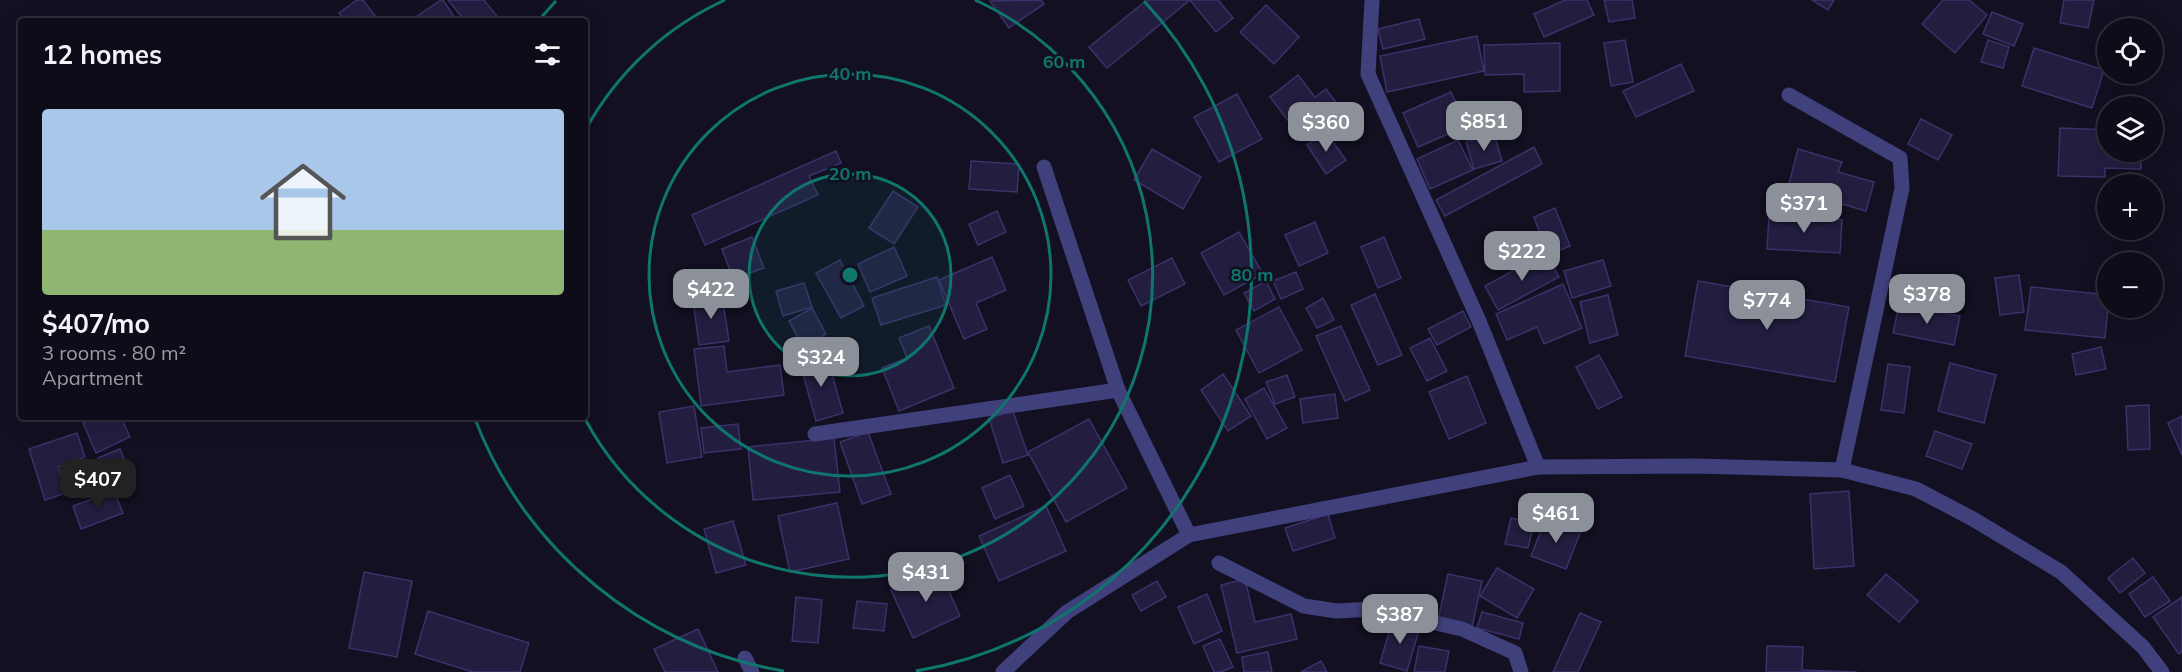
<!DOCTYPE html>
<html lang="en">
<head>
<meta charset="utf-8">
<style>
	:root { --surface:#0e0c19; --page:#1c1a26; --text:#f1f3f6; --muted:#9b9ba2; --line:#2e2c38; --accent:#8c9099 }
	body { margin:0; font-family:Mulish,sans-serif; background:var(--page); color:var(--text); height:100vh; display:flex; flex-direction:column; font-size:22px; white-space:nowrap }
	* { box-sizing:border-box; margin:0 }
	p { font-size:20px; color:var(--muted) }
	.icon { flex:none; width:33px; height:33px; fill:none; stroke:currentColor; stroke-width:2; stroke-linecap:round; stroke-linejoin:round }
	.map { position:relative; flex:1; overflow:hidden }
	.side { position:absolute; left:18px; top:18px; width:570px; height:402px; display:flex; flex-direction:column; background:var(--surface); border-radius:6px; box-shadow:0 6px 24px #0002,0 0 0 2px var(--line) }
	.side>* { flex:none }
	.controls { position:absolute; left:2097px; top:18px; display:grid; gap:12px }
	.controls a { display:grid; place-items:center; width:66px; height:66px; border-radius:50%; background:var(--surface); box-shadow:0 6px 24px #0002,0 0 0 2px var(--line); font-size:30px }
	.price { position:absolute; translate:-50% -51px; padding:0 14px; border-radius:12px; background:var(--accent); color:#fff; font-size:20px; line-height:39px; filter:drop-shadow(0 2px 3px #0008) }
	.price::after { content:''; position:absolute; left:50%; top:36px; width:18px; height:14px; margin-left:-9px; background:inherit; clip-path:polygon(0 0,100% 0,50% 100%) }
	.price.selected { background:#222; color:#fff }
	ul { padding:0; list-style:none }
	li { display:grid; align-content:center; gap:12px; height:318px; padding:0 24px }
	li+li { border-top:2px solid var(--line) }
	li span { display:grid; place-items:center; height:186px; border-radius:6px; color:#555 }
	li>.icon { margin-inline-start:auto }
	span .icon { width:108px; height:108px; fill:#fffc; stroke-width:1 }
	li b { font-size:26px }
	h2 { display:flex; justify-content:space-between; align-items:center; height:72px; padding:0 24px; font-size:26px }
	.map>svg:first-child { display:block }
	.building { fill:#231e40; stroke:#3a326a; stroke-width:1.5 }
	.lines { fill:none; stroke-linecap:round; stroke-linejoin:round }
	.minor { stroke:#3f407c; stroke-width:15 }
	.ring { fill:none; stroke:#0f766e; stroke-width:3 }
	.centre { fill:#0f766e; stroke:#121021; stroke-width:3 }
	.ring-label { font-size:18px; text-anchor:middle; font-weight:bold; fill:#0f766e; stroke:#121021; stroke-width:5; stroke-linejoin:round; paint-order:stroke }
</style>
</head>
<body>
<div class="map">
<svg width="2182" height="672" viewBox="0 0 2182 672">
	<rect width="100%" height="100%" fill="#121021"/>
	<!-- building -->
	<g class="building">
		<polygon points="357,0 363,0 379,21 345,21 339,13"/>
		<polygon points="441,0 443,0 457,21 410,21"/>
		<polygon points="448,0 484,0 499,19 497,21 465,21"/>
		<polygon points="1041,0 1044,4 1009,28 990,1"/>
		<polygon points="1147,0 1218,0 1233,18 1216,32 1190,0 1107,68 1089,47"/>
		<polygon points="1565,0 1587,0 1594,15 1544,37 1534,14"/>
		<polygon points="1604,0 1632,0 1635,18 1609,22"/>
		<polygon points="1812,0 1834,0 1828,10"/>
		<polygon points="1943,0 1969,0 1987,15 1955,53 1922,24"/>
		<polygon points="2064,0 2094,0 2088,28 2060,23"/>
		<polygon points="1266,5 1299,37 1274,64 1240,32"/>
		<polygon points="1992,12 2023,24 2014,46 1983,34"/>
		<polygon points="1419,19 1425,39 1383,49 1378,29"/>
		<polygon points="1477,36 1484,71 1387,92 1380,56"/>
		<polygon points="1625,40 1633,82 1611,86 1604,43"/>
		<polygon points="1988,40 2009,47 2003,68 1981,62"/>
		<polygon points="1560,43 1560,91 1524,92 1524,74 1485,75 1484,45"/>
		<polygon points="2034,48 2104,70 2092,108 2022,86"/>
		<polygon points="1681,64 1694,91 1636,117 1623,91"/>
		<polygon points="1298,75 1315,97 1326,89 1338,105 1299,135 1270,97"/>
		<polygon points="1451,92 1467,126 1418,147 1403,113"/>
		<polygon points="1237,94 1262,139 1219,162 1194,117"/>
		<polygon points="1921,119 1952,135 1938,160 1908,144"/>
		<polygon points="2060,128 2108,130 2108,152 2141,152 2141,169 2105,168 2105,177 2058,176"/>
		<polygon points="1326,132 1346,160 1326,174 1307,145"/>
		<polygon points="1494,134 1502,161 1474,169 1466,142"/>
		<polygon points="1458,140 1473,170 1430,189 1417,159"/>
		<polygon points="1534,147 1542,164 1445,216 1436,200"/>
		<polygon points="1152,149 1201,177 1183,209 1134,180"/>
		<polygon points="1798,149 1842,162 1838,172 1874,182 1866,211 1788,188"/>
		<polygon points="836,151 841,163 809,176 818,195 705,245 692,215"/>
		<polygon points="971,161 1019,164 1017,192 969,189"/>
		<polygon points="893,191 918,207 894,244 869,228"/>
		<polygon points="1555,208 1570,246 1548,255 1534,217"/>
		<polygon points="997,211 1006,232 978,245 969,224"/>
		<polygon points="1769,216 1842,220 1840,253 1767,249"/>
		<polygon points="1315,222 1328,253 1299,266 1285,235"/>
		<polygon points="1239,232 1263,274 1224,295 1201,253"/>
		<polygon points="752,237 764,268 733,279 722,249"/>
		<polygon points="1384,237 1401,278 1378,288 1361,247"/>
		<polygon points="894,247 907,276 870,292 858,264"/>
		<polygon points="1546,253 1559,277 1498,310 1485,286"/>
		<polygon points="992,257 1006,290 976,303 987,329 964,339 939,280"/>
		<polygon points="1172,258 1185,284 1141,306 1128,280"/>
		<polygon points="840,260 864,306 841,318 816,273"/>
		<polygon points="1603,260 1611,286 1572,298 1564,271"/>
		<polygon points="1296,272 1303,289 1281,299 1273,281"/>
		<polygon points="2019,275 2024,312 2000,315 1995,278"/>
		<polygon points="937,277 946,305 881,325 872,298"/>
		<polygon points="1266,281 1275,299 1254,311 1244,293"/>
		<polygon points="1698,281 1849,307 1835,382 1685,356"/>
		<polygon points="804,283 812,307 783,316 776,291"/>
		<polygon points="1563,284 1582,328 1544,344 1537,327 1507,340 1496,314"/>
		<polygon points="2031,287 2108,295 2108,308 2105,338 2025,330"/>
		<polygon points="1375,294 1402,355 1378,365 1351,305"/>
		<polygon points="722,295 729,341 699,345 693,300"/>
		<polygon points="1608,295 1618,335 1590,343 1580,302"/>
		<polygon points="1323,298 1334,320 1317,328 1306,308"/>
		<polygon points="1899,305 1960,316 1954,345 1893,333"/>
		<polygon points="1279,307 1302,350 1259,373 1236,330"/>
		<polygon points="812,308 826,334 803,347 789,321"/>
		<polygon points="1463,311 1471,327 1437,345 1428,329"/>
		<polygon points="929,326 954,388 899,411 882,368 907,358 899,338"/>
		<polygon points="1341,326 1370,390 1345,401 1316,336"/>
		<polygon points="1430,338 1447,371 1427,381 1410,348"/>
		<polygon points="724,346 727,372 780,365 784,395 701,406 694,349"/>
		<polygon points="2101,347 2106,369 2076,375 2072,354"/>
		<polygon points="1599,355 1622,397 1598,409 1576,367"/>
		<polygon points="827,356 843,413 816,421 800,363"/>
		<polygon points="1950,363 1996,375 1984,423 1938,411"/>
		<polygon points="1888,364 1910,367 1904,413 1881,410"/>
		<polygon points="1223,374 1251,416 1228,431 1201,390"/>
		<polygon points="1287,375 1295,397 1275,404 1266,382"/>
		<polygon points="1467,376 1486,423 1449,439 1429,392"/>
		<polygon points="1264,388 1287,428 1267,439 1245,399"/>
		<polygon points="1335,394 1338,418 1303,423 1300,399"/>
		<polygon points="2149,405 2150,449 2128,450 2126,406"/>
		<polygon points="694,406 702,457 667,463 659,412"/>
		<polygon points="1013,411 1028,455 1003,463 989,418"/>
		<polygon points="2182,416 2182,455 2168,423"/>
		<polygon points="97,417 121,417 130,437 96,453 83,423"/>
		<polygon points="1089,419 1127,488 1066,522 1028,452"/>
		<polygon points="738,424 741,449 704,453 701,428"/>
		<polygon points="1935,431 1972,444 1962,469 1926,456"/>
		<polygon points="868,432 891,494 862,504 840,442"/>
		<polygon points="77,433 85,457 58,467 66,493 45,500 29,449"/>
		<polygon points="834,438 840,492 753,500 748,447"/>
		<polygon points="120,449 134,481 112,491 98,458"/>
		<polygon points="1010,475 1024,506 995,519 982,488"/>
		<polygon points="114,491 123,513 81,529 73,506"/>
		<polygon points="1849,491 1854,566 1814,569 1810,494"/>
		<polygon points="837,503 849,559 790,572 778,516"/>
		<polygon points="1046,506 1066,551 999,581 979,536"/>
		<polygon points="1328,514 1335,538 1293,551 1285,528"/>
		<polygon points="1511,518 1534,523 1528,548 1505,544"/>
		<polygon points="1546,518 1581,531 1566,569 1531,556"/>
		<polygon points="733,521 746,565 716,573 704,529"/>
		<polygon points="2133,558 2145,573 2120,593 2108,578"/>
		<polygon points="1497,568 1534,589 1517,618 1480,596"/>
		<polygon points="939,569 960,616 913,638 891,590"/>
		<polygon points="364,572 412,581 397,657 349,648"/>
		<polygon points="1448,574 1482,581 1472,627 1438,620"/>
		<polygon points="1886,574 1918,601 1899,622 1867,595"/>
		<polygon points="2153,577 2170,601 2145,617 2129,594"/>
		<polygon points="1245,579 1255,622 1291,614 1297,639 1237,653 1221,585"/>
		<polygon points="1157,581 1166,597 1141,611 1132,595"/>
		<polygon points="1207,594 1222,631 1194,644 1178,607"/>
		<polygon points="796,597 822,600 818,643 792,641"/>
		<polygon points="2182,597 2182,652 2179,654 2153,617"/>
		<polygon points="857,601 887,604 884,631 853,628"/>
		<polygon points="428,611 529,643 520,672 473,672 415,654"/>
		<polygon points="1482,612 1523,623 1519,639 1477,628"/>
		<polygon points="1580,613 1601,622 1578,672 1553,672"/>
		<polygon points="1393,619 1420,627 1407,671 1380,663"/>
		<polygon points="698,629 718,672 665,672 654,649"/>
		<polygon points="1220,639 1233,667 1220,672 1214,672 1203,646"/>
		<polygon points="1419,646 1449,651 1445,672 1414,672"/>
		<polygon points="1767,646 1803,647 1802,670 1857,672 1766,672"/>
		<polygon points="1268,652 1272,672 1244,672 1242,657"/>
		<polygon points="1321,661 1327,672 1301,672"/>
	</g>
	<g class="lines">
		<!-- minor -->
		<g class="minor">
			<polyline points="1372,0 1368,74 1479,321 1538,467"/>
			<polyline points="1789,95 1900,158 1902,188 1842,470"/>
			<polyline points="1044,167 1118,390 1189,535"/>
			<polyline points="815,434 1118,390"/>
			<polyline points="1219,563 1304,606 1337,611 1373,609 1462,629 1515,653 1521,672"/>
			<polyline points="745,658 752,672"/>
			<polyline points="1003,672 1067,612 1189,535 1538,467 1695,466 1842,470 1916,489 1973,519 2061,572 2143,647 2162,672"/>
		</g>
	</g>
	<!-- distance rings -->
	<circle cx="850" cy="275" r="101" fill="#0f766e" fill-opacity=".12"/>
	<g class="ring">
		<circle cx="850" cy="275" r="101"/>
		<circle cx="850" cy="275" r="201"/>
		<path d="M586 129A302 302 0 0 1 725 0M975 0A302 302 0 1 1 585 419"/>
		<path d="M784 671A402 402 0 0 1 475 419M540 19A402 402 0 0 1 556 1M1144 1A402 402 0 0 1 916 671"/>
	</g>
	<circle cx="850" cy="275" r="9" class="centre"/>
	<g class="ring-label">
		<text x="1064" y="68">60 m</text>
		<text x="850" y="80">40 m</text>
		<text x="850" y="180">20 m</text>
		<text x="1252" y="281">80 m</text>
	</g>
</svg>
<div class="controls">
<a><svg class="icon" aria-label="locate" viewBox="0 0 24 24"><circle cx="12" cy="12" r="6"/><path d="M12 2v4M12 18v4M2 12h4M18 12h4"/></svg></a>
<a><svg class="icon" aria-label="layers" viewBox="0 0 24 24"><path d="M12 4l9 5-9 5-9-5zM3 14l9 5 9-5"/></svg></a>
<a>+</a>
<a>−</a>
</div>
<b class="price" style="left:1484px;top:152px">$851</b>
<b class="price" style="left:1326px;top:153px">$360</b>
<b class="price" style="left:1804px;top:234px">$371</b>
<b class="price" style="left:1522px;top:282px">$222</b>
<b class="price" style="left:711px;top:320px">$422</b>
<b class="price" style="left:1927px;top:325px">$378</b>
<b class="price" style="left:1767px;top:331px">$774</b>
<b class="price" style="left:821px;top:388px">$324</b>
<b class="price selected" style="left:98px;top:510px">$407</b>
<b class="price" style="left:1556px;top:544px">$461</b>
<b class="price" style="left:926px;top:603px">$431</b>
<b class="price" style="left:1400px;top:645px">$387</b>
<section class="side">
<h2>12 homes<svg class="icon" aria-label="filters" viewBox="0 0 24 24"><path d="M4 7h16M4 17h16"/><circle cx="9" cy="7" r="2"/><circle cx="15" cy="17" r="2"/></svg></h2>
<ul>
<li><span style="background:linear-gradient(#a9c7e8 65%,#8fb573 0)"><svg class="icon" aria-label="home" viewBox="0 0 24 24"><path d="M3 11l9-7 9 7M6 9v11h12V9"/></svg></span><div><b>$407/mo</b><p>3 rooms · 80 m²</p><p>Apartment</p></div></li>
</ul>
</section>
</div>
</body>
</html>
